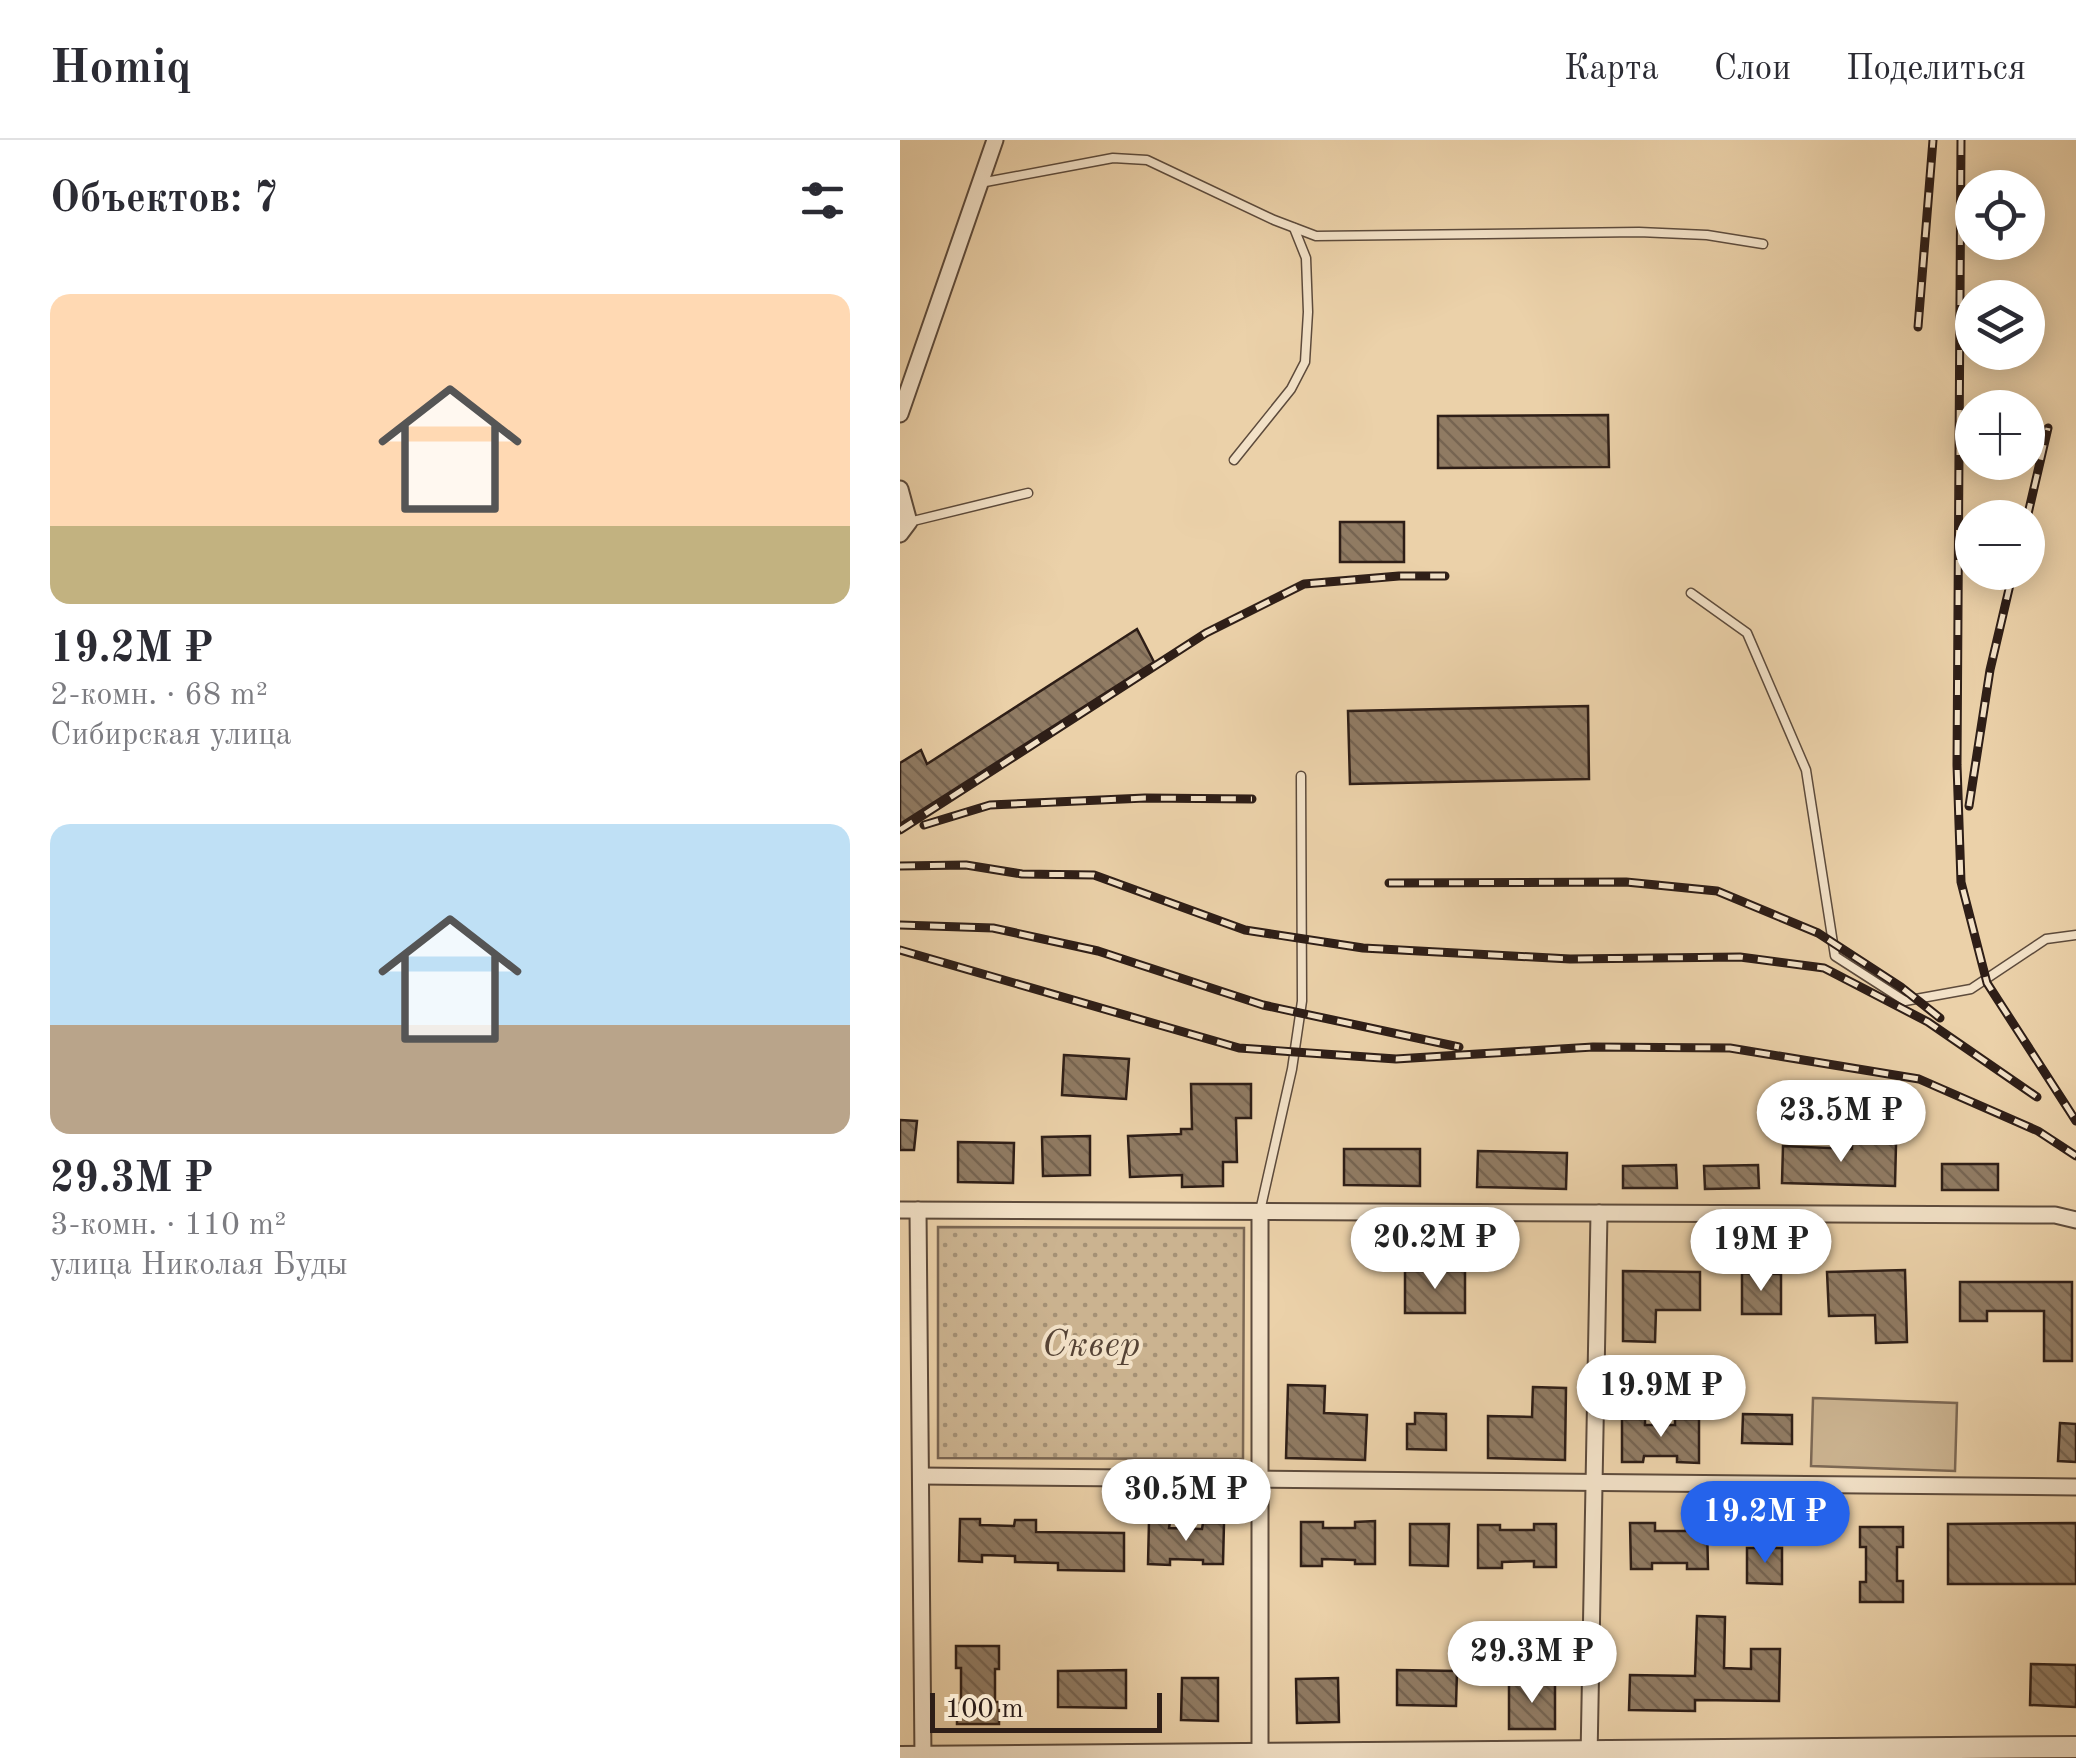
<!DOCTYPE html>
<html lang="ru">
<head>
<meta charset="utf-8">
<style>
	:root { --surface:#fff; --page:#f2f2f3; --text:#2b2b33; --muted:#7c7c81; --line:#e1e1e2; --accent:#2563eb }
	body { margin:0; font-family:"Old Standard TT",serif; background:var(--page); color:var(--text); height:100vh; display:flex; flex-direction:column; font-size:38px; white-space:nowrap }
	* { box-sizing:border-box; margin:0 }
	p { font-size:32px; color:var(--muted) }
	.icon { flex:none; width:55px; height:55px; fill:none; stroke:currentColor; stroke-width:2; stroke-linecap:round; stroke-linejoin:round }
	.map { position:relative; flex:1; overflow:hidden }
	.side { display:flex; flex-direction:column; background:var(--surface); width:900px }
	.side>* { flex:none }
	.fabs { position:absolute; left:1055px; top:30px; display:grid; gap:20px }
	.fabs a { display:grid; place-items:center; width:90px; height:90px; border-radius:50%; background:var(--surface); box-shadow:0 5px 25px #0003; font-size:50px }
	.scale { position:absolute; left:30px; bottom:25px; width:232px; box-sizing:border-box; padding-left:10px; border:5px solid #2e1e17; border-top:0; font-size:28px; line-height:35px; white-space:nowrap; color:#2e1e17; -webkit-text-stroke:8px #f2e1c7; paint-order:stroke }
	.price { position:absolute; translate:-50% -85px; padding:0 22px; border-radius:35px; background:#fff; color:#222; font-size:32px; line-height:65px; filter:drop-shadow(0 2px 5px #0008) }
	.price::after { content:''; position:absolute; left:50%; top:60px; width:30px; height:22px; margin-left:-15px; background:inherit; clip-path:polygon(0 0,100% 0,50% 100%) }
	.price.current { background:var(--accent); color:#fff }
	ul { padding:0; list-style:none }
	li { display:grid; align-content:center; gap:20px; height:530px; padding:0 50px }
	li span { display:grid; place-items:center; height:310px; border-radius:20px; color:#555 }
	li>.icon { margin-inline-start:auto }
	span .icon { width:180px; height:180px; fill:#fffc; stroke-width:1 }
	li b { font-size:42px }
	h2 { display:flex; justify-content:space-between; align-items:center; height:120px; padding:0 50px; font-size:42px }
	header { display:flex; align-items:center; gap:60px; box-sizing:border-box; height:140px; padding:0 50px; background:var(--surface); border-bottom:2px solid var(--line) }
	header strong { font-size:48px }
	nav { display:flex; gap:55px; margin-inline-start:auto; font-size:35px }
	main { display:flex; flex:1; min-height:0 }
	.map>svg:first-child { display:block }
	.green { fill:#cbb390; stroke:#7c6854; stroke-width:2.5 }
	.park { fill:url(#park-dots); stroke:#7c6854; stroke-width:2.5 }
	.building { fill:url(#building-back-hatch); stroke:#2e1e17; stroke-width:2.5 }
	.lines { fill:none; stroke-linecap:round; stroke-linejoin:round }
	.service-casing { stroke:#5d4b3c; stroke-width:11 }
	.minor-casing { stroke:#5d4b3c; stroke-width:19 }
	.tertiary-casing { stroke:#5d4b3c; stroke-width:24 }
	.service { stroke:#f2e1c7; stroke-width:8 }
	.minor { stroke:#f2e1c7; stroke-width:15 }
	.tertiary { stroke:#f2e1c7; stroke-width:20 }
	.rail-casing { stroke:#2e1e17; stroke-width:9 }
	.rail { stroke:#f2e1c7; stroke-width:5; stroke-dasharray:15; stroke-linecap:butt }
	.labels { text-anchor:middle; stroke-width:8; stroke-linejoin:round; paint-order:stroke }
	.park-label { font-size:38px; font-style:italic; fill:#554335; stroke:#f2e1c7 }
</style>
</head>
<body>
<header>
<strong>Homiq</strong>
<nav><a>Карта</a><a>Слои</a><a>Поделиться</a></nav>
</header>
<main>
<section class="side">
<h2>Объектов: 7<svg class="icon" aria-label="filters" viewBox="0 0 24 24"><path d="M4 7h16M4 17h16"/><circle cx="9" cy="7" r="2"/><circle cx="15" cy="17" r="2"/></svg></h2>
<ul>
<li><span style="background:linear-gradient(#ffd9b3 75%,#c2b280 0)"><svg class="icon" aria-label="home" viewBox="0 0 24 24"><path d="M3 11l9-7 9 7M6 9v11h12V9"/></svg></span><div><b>19.2M ₽</b><p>2-комн. · 68 m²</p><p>Сибирская улица</p></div></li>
<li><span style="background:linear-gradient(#bfe0f5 65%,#b9a48a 0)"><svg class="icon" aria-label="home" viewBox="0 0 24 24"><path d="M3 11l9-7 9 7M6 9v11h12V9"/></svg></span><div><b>29.3M ₽</b><p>3-комн. · 110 m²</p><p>улица Николая Буды</p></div></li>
</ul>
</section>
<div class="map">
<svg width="1176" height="1618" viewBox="0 0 1176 1618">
	<defs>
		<pattern id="park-dots" width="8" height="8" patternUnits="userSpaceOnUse" patternTransform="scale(2.5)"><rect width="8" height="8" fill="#cbb390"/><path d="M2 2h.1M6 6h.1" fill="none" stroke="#a59175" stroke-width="1.8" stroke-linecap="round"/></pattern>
		<pattern id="building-back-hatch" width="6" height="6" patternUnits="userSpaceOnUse" patternTransform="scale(2.5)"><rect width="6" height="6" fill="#907b63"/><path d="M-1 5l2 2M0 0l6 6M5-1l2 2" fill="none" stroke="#766451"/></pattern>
	</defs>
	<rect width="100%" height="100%" fill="#ebd1a9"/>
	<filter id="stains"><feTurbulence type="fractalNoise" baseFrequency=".002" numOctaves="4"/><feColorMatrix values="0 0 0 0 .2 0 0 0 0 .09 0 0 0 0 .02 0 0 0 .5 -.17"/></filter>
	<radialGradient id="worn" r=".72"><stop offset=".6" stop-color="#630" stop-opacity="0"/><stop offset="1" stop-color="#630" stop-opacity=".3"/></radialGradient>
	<!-- green -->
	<polygon class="green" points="913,1258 1057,1263 1055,1331 911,1326"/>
	<!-- park -->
	<polygon class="park" points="38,1087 344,1088 343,1319 38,1318"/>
	<!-- building -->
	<g class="building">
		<polygon points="708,275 709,327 538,328 538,276"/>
		<rect x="440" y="382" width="64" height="40"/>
		<polygon points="237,489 254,522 0,684 0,623 21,610 27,624"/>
		<polygon points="688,566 689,639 450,644 448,571"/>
		<polygon points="164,915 229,919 226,959 162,955"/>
		<polygon points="291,944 351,944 351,978 336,978 337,1022 323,1022 323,1046 282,1047 282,1035 230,1037 228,996 281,994 281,989 292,989"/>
		<polygon points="0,980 17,981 14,1010 0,1010"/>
		<polygon points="190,996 190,1035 143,1036 142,997"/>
		<polygon points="58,1002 114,1003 113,1043 58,1042"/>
		<polygon points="952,1003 996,1004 995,1046 882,1043 883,1006 952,1009"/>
		<polygon points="444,1009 520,1009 520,1046 444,1045"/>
		<polygon points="578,1011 667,1013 666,1049 577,1047"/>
		<rect x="1042" y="1024" width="56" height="26"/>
		<polygon points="776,1025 777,1048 723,1048 723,1026"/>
		<polygon points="858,1025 859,1048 805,1049 804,1026"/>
		<polygon points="1005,1130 1007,1202 976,1203 975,1175 929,1176 927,1132"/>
		<rect x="505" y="1131" width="60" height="42"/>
		<polygon points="723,1131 800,1132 800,1170 756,1170 755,1202 723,1201"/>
		<polygon points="842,1133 881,1134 881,1174 842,1174"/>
		<polygon points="1060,1142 1172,1142 1172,1221 1144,1221 1144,1171 1087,1171 1087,1181 1060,1181"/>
		<polygon points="388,1245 425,1246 424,1273 467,1275 465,1320 386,1318"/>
		<polygon points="633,1247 666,1248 665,1320 588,1318 588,1276 632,1277"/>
		<polygon points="515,1273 546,1274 546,1310 507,1309 507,1284 515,1284"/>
		<polygon points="843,1274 892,1275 892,1304 842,1303"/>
		<polygon points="722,1279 745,1279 745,1285 775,1285 775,1279 799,1279 799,1323 777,1322 777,1316 744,1316 743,1322 722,1322"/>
		<polygon points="1160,1283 1176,1284 1176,1322 1158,1321"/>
		<polygon points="60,1379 80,1379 80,1385 114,1386 115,1380 136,1380 136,1392 224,1393 224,1431 158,1430 158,1423 115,1422 115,1416 82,1415 82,1422 59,1421"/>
		<polygon points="249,1381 270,1382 269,1388 302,1389 303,1383 324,1383 323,1424 303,1424 303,1420 270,1419 270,1425 248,1424"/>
		<polygon points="475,1381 475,1424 455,1424 455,1420 422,1419 422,1426 401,1426 401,1382 423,1382 423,1388 455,1388 455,1382"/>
		<polygon points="730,1383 755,1383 755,1391 786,1391 786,1385 807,1385 808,1429 787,1429 787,1423 752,1423 752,1429 731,1429"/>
		<polygon points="1176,1383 1176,1444 1048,1444 1048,1384"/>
		<polygon points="510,1384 549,1384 548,1426 510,1425"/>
		<polygon points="634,1384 656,1384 656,1427 634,1427 634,1421 602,1422 602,1428 578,1428 578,1385 600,1385 600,1390 634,1390"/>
		<polygon points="960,1387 1003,1387 1003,1407 997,1407 997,1441 1003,1441 1003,1462 960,1462 960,1442 966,1442 966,1407 960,1407"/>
		<polygon points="847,1408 882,1408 882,1444 847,1443"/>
		<polygon points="797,1476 825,1477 824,1528 851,1529 851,1509 880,1509 879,1561 795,1560 795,1571 729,1570 730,1535 795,1536"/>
		<polygon points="56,1506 99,1506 99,1529 95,1529 95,1562 99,1562 99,1584 57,1584 57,1563 61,1563 61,1528 56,1528"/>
		<polygon points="1131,1524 1176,1525 1176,1567 1130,1565"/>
		<polygon points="226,1530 226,1568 158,1567 158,1531"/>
		<polygon points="497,1530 557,1531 556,1566 497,1565"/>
		<polygon points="282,1538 318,1538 318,1581 281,1580"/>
		<polygon points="438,1538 439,1582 397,1583 396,1539"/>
		<rect x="609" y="1542" width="46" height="47"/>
	</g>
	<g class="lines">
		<!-- service casing -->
		<g class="service-casing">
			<g id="service">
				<polyline points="80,43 213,18 247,20 374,80 416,96 739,92 807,95 863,104"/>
				<polyline points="334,320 391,249 405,222 408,172 406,118 394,88"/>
				<polyline points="0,381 9,382 128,353"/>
				<polyline points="791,453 847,493 906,630 935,816 1005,861 1071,849 1146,799 1176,795"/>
				<polyline points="360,1071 392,929 402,861 401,636"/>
			</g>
		</g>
		<!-- minor casing -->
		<g class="minor-casing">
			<g id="minor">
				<polyline points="0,274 95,0"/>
				<polyline points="0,349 9,382 0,394"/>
				<polyline points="0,1070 1155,1075 1176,1080"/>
				<polyline points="18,1070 23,1618"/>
				<polyline points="360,1071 360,1612"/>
				<polyline points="21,1336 1176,1347"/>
				<polyline points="689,1618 699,1073"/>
			</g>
		</g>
		<!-- tertiary casing -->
		<g class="tertiary-casing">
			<polyline id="tertiary" points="0,1617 1176,1607"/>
		</g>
		<!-- service -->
		<use href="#service" class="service"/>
		<!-- minor -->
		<use href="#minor" class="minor"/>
		<!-- tertiary -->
		<use href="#tertiary" class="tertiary"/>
		<!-- rail casing -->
		<g class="rail-casing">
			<g id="rail">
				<polyline points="1061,0 1057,625 1061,742 1087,843 1176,981"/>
				<polyline points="1018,187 1033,0"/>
				<polyline points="1127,378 1148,288"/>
				<polyline points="1069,666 1090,530 1113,432"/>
				<polyline points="24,685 90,665 245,658 352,659"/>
				<polyline points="0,690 306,493 404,444 499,436 545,436"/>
				<polyline points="0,726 66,725 122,734 194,735 345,790 463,808 670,819 840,817 924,828 1028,882 1137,957"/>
				<polyline points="489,743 726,742 817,751 918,793 1001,847 1040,878"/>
				<polyline points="0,785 93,788 198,811 363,865 559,907"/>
				<polyline points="0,810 339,908 496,919 693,907 830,908 1019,939 1138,991 1176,1016"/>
			</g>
		</g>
		<!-- rail -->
		<use href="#rail" class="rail"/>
	</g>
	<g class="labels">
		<!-- park labels -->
		<g class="park-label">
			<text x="191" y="1216">Сквер</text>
		</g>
	</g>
	<rect width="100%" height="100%" filter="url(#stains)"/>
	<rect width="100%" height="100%" fill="url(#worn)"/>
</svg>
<div class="fabs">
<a><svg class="icon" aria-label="locate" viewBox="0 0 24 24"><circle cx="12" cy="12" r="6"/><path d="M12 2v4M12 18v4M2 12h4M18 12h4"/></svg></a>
<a><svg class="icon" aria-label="layers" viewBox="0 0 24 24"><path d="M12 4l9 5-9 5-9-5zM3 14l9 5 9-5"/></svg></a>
<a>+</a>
<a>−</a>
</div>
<div class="scale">100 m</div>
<b class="price" style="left:941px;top:1025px">23.5M ₽</b>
<b class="price" style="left:535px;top:1152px">20.2M ₽</b>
<b class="price" style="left:861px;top:1154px">19M ₽</b>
<b class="price" style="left:761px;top:1300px">19.9M ₽</b>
<b class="price" style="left:286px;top:1404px">30.5M ₽</b>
<b class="price current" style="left:865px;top:1426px">19.2M ₽</b>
<b class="price" style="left:632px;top:1566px">29.3M ₽</b>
</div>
</main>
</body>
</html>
